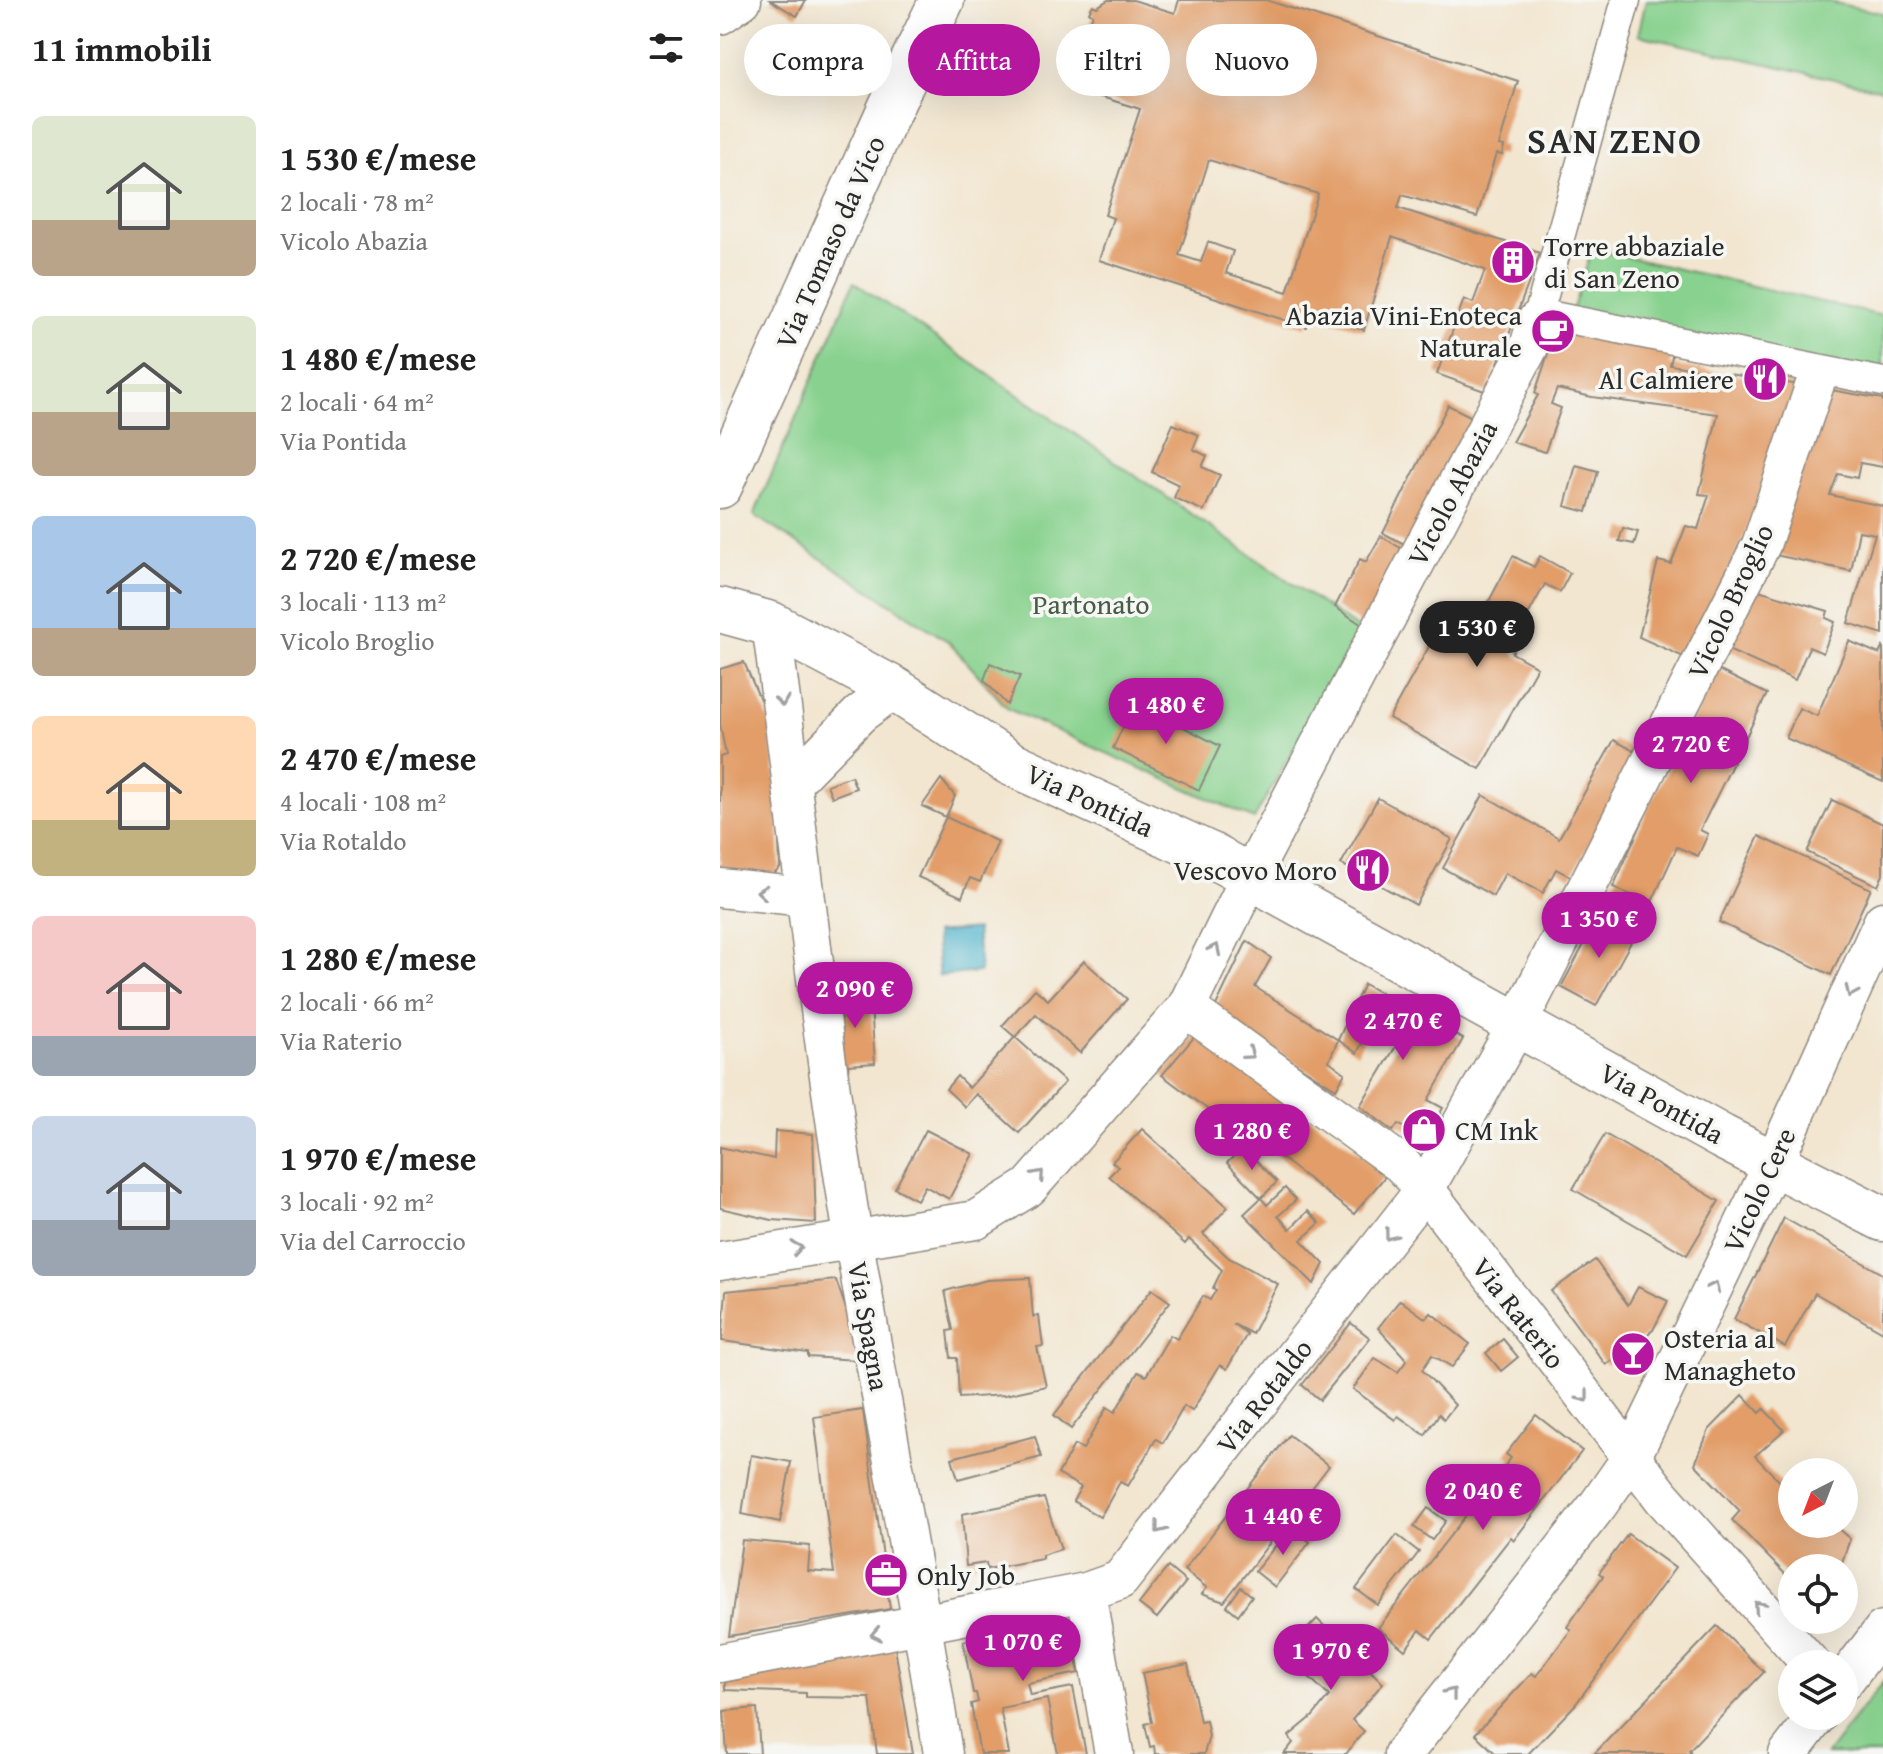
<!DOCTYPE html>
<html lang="it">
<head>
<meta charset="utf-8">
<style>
	:root { --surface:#fff; --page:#f2f2f2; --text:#222; --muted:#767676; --accent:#b5179e }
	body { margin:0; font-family:"Gentium Book Plus",serif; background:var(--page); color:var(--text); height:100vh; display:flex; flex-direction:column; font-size:30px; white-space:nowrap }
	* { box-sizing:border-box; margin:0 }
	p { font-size:26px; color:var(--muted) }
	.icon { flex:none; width:44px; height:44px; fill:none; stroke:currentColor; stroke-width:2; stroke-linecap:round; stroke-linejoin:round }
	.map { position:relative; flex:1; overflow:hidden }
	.side { display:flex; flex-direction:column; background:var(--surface); width:720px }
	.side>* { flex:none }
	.guide { position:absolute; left:24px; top:24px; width:760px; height:72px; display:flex; gap:16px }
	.needle { width:52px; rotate:222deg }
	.fabs { position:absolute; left:1058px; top:1458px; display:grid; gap:16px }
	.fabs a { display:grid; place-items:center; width:80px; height:80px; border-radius:50%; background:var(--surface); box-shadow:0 8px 32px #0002; font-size:40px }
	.price { position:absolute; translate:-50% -68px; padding:0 18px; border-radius:28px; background:var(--accent); color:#fff; font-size:26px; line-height:52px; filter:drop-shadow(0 2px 4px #0008) }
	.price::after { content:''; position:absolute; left:50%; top:48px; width:24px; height:18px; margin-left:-12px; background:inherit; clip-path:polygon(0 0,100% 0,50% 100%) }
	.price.on { background:#222; color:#fff }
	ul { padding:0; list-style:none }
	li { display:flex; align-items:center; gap:24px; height:200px; padding:0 32px }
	li span { display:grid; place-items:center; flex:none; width:224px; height:160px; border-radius:12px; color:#555 }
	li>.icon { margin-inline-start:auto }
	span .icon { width:96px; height:96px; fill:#fffc; stroke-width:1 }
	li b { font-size:34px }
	h2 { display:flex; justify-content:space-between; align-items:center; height:96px; padding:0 32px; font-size:34px }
	.pill { padding:0 28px; border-radius:36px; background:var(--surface); box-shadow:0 8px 32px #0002; font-size:28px; line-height:72px }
	.pill.on { background:var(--accent); color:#fff }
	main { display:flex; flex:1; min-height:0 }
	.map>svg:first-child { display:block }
	.green { fill:#88d18e; stroke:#5a7e5c; stroke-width:2 }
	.water { fill:#4bb2ca; stroke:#3b6e7a; stroke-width:2 }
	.building { fill:#e29d67; fill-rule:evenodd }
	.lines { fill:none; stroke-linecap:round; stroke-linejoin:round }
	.pedestrian-casing { stroke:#8e887e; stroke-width:31 }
	.minor-casing { stroke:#8e887e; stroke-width:41 }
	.tertiary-casing { stroke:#8e887e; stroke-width:47 }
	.pedestrian { stroke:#fff; stroke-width:28 }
	.minor { stroke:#fff; stroke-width:38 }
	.tertiary { stroke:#fff; stroke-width:44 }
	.oneway { stroke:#a0a0a0 }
	.labels { text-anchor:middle; stroke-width:7; stroke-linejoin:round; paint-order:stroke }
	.street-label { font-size:28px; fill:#2b2b2b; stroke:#f6f6f2 }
	.poi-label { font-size:28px; fill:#2b2b2b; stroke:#f6f6f2; text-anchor:start }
	.park-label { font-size:28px; fill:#475d49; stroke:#f6f6f2 }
	.district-label { font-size:36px; font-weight:bold; letter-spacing:2px; fill:#2b2b2b; stroke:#f6f6f2 }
</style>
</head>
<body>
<main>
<section class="side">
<h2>11 immobili<svg class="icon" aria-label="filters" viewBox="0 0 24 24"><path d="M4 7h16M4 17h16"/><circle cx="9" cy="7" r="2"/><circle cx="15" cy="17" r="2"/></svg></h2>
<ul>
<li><span style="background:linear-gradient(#dfe7d0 65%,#b9a48a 0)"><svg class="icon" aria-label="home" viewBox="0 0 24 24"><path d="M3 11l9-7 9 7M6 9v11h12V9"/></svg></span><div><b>1 530 €/mese</b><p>2 locali · 78 m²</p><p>Vicolo Abazia</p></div></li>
<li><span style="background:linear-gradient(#dfe7d0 60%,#b9a48a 0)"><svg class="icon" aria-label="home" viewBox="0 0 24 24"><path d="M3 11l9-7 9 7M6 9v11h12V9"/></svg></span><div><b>1 480 €/mese</b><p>2 locali · 64 m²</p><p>Via Pontida</p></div></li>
<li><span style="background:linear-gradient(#a9c7e8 70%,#b9a48a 0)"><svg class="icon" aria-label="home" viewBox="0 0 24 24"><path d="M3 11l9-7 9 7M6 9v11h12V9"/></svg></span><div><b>2 720 €/mese</b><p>3 locali · 113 m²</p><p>Vicolo Broglio</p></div></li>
<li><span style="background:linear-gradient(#ffd9b3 65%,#c2b280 0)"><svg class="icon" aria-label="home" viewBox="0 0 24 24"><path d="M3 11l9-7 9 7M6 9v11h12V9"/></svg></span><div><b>2 470 €/mese</b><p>4 locali · 108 m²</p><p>Via Rotaldo</p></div></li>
<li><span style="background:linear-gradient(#f6c9c9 75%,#9aa5b1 0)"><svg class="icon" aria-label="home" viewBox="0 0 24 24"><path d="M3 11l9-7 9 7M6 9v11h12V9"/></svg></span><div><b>1 280 €/mese</b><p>2 locali · 66 m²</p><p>Via Raterio</p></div></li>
<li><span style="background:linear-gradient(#c9d6e8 65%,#9aa5b1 0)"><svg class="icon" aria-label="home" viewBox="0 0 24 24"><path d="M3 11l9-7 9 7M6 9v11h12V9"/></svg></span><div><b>1 970 €/mese</b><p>3 locali · 92 m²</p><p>Via del Carroccio</p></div></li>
</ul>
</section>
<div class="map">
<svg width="1163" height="1754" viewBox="0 0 1163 1754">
	<rect width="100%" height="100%" fill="#f6f6f2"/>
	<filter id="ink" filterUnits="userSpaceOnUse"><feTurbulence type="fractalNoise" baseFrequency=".0125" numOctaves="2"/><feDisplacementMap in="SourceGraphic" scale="16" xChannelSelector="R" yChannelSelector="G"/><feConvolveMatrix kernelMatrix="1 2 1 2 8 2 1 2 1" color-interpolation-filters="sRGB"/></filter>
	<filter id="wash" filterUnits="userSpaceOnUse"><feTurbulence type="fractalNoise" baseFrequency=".006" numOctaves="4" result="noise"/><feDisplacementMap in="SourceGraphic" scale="32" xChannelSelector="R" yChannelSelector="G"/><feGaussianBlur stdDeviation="1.8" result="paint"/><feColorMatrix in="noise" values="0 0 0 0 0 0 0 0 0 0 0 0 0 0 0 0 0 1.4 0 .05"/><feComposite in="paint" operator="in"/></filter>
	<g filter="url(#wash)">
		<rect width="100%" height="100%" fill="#f2e6d0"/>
		<!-- green -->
		<g class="green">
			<polygon points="926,0 1100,0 1163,13 1163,90 918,35"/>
			<polygon points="872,249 1163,316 1163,377 851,314"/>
			<polygon points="134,282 640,630 534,819 288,709 229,642 34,515"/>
			<polygon points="1163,1681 1163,1754 1107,1754"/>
		</g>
		<!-- water -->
		<polygon class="water" points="256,929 260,972 219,976 215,933"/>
		<g id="blocks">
			<!-- building -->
			<g class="building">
				<polygon points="50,0 86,0 77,16"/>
				<path d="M388,0H413L455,13L459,0H546L798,81L779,145L784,146L782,155L776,154L757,217L682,195L678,208L820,253L767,392L717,374L744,299L753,303L765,270L672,237L644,330L589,314L586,327L379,260L393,218L385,215L420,109L375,95L387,58L376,51L373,53L368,46L371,43L369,33H364V24H369L373,15L369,12L373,5L377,7ZM489,160L598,194L567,292L506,273L513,251L488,242L481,262L459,255Z"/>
				<polygon points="836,330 954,348 950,365 1080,385 1020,547 968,659 919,637 938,561 951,564 966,526 978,529 989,495 979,494 998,414 872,397 837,389 831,404 841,408 825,452 792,442 818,395 815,393"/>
				<polygon points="1111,390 1163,399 1163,467 1140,463 1137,478 1118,474 1110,495 1163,506 1163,634 1128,623 1155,534 1139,531 1131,571 1050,554"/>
				<polygon points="728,405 754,418 688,546 663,533"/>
				<polygon points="453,424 479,435 473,449 487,456 482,467 500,475 484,511 454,498 459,485 432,472"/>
				<polygon points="856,465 878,471 867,512 845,506"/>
				<polygon points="903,528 918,532 914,544 899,541"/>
				<polygon points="661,536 687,552 644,626 615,607 640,559 646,562"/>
				<polygon points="793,556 814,567 820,556 850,573 840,592 825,584 797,635 801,638 792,653 817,667 760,769 669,718 726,616 748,628 756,613 761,616"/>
				<polygon points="1035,589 1108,611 1106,618 1115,622 1103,653 1089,647 1075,680 1008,650"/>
				<polygon points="1129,641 1159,654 1163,646 1163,782 1066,738 1079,708 1097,716"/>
				<polygon points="24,662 50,723 57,787 60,868 46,882 0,876 0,757 6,755 0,725 0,669"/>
				<polygon points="270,663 300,676 287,705 264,680"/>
				<polygon points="998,670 1047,694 980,830 988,834 978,856 957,847 931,904 893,887 933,798"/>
				<polygon points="415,702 500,746 479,790 393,748"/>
				<polygon points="894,740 920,754 851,877 836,869 823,893 785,873 773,896 723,868 763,795 839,838"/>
				<polygon points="131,776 136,788 112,797 107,785"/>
				<polygon points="221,779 235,796 226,817 278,842 260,882 250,878 242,897 198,877 226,817 202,806"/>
				<polygon points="658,798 732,839 696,905 621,864"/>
				<polygon points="1112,800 1163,824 1163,875 1158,886 1087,852"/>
				<polygon points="1039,836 1151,889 1111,975 999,922"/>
				<polygon points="881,913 916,933 876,1006 841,987"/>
				<polygon points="527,941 551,958 535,987 618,1040 609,1061 625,1073 616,1089 537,1039 490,1018"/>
				<polygon points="364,961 407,999 360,1053 316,1014 295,1037 282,1026 315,989 328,1000"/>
				<polygon points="644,984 743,1039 708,1100 723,1108 706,1140 678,1124 673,1131 640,1106 682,1036 654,1019 637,1053 618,1040"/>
				<polygon points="150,992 155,1063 128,1065 128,1073 122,1073 115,997"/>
				<polygon points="475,1036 668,1173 634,1214 530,1134 527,1139 442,1075"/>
				<polygon points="295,1037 345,1082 299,1133 256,1094 245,1107 226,1089 237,1076 249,1088"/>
				<polygon points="422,1129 508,1207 483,1234 509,1258 558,1284 532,1334 513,1324 527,1334 507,1369 500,1365 472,1411 464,1406 443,1443 436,1439 408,1486 400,1482 380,1517 353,1501 361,1487 338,1474 354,1445 363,1449 387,1407 395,1412 418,1372 426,1376 450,1335 457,1339 483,1296 490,1300 496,1290 493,1288 502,1270 469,1239 465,1244 389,1176 398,1167 392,1162"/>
				<polygon points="206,1130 253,1154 229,1199 205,1186 197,1200 175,1188"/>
				<polygon points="55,1131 93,1134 96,1223 52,1220 0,1208 0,1147 54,1159"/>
				<polygon points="885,1134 999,1201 967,1255 853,1189"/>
				<polygon points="523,1147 557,1182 541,1198 507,1163"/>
				<polygon points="565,1188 576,1200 558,1216 570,1229 588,1211 600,1223 581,1240 604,1264 594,1284 524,1214 541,1198 547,1205"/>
				<polygon points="1064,1218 1163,1274 1163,1332 1095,1293 1065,1347 1014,1319"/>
				<polygon points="875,1260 908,1305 918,1287 948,1301 933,1330 886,1365 831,1291"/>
				<polygon points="310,1278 313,1317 319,1316 323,1346 317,1347 326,1386 285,1395 239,1398 237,1358 231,1358 228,1331 233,1330 225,1291 267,1280"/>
				<polygon points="116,1280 128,1315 137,1360 88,1357 88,1353 2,1341 6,1291"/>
				<polygon points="432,1289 450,1302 351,1429 334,1415"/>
				<polygon points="680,1300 706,1319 711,1313 750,1344 732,1367 712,1355 702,1370 735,1405 724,1419 719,1414 705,1435 678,1416 675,1420 633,1389 655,1358 678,1372 687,1360 658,1328"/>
				<polygon points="631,1323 650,1338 600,1400 582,1385"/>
				<polygon points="783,1339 798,1357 781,1371 766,1353"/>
				<polygon points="1023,1395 1040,1413 1044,1409 1064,1430 1035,1456 1072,1494 1072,1524 1102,1524 1106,1529 1113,1524 1130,1539 1120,1568 1072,1568 1072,1581 1012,1520 1020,1511 975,1464 989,1430"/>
				<polygon points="143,1410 170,1609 9,1636 22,1540 90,1546 88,1571 114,1573 94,1417"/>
				<polygon points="816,1415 862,1451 794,1540 791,1537 711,1639 700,1630 685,1650 658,1628 791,1458 786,1454"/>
				<polygon points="569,1435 609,1466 504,1602 482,1594 487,1588 464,1570"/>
				<polygon points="315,1436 321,1457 238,1479 232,1458"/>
				<polygon points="31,1455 71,1462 60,1522 22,1514"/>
				<polygon points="324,1498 341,1549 322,1555 322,1559 267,1569 266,1563 246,1566 242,1514"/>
				<polygon points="708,1508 726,1521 712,1540 694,1527"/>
				<polygon points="571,1527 590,1542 555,1587 535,1571"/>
				<polygon points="908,1534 955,1568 855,1705 808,1754 776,1754 755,1734 812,1673 816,1676 851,1630 847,1627 883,1576 879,1573"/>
				<polygon points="677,1535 699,1552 658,1605 636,1589"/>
				<polygon points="448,1567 466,1582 437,1618 419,1604"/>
				<polygon points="521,1587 532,1596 518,1615 507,1606"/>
				<polygon points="597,1619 663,1683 632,1720 644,1731 626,1754 564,1754 573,1743 569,1736 593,1716 609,1696 564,1653"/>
				<polygon points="348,1621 359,1673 307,1683 310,1695 353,1687 366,1754 338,1754 327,1699 280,1708 289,1754 260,1754 251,1704 258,1702 256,1693 253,1693 243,1641"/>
				<polygon points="997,1626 1044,1672 969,1750 972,1754 874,1754"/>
				<polygon points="175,1648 193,1754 157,1754 150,1698 86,1697 86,1693 5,1690 5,1682 88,1665 88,1661"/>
				<polygon points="468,1664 480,1722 486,1721 489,1736 484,1754 435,1754 434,1746 430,1747 425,1724 432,1722 422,1673"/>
				<polygon points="37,1708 40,1754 7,1754 4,1711"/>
			</g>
		</g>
	</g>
	<g filter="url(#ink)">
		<use href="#blocks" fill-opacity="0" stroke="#8e887e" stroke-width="2"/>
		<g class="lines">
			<!-- pedestrian casing -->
			<g class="pedestrian-casing">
				<g id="pedestrian">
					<polyline points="817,320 828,315 1163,382"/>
					<polyline points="817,320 906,0"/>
				</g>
			</g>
			<!-- minor casing -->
			<g class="minor-casing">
				<g id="minor">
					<polyline points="0,15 22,0"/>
					<path d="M51,624C79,830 100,1037 134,1242C163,1413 197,1583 223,1754"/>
					<polyline points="73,782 140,714 174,689"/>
					<polyline points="0,888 85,897"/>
					<polyline points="466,1008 681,1164 705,1189 942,1497 1091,1664"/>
					<polyline points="0,1261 256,1220 309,1187 466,1008 530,877 809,347 817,320"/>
					<polyline points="366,1592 394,1754"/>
					<polyline points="0,1663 366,1592 400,1580 705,1189 797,1025 1041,545 1095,384"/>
					<polyline points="1124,1681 1163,1630"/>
					<polyline points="683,1754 878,1505 911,1458 1054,1162 1163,921"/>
					<polyline points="1068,1754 1097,1716"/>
				</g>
			</g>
			<!-- tertiary casing -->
			<g class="tertiary-casing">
				<g id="tertiary">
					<polyline points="0,486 171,106 222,0"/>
					<polyline points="0,610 51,624 174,689 290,763 489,854 1002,1137 1163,1219"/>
				</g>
			</g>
			<!-- pedestrian -->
			<use href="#pedestrian" class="pedestrian"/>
			<!-- minor -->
			<use href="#minor" class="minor"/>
			<!-- tertiary -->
			<use href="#tertiary" class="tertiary"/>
		</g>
		<!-- one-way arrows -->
		<defs><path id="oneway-chevron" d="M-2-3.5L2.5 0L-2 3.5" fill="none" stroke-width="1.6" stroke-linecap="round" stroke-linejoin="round" transform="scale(2)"/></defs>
		<g class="oneway">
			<use href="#oneway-chevron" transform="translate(62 701) rotate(82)"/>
			<use href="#oneway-chevron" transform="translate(42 892) rotate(-174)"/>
			<use href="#oneway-chevron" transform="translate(495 949) rotate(-64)"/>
			<use href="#oneway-chevron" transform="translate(1131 992) rotate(114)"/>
			<use href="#oneway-chevron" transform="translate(529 1054) rotate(36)"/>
			<use href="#oneway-chevron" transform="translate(319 1175) rotate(-49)"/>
			<use href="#oneway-chevron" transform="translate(670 1235) rotate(127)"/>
			<use href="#oneway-chevron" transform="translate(77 1248) rotate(-9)"/>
			<use href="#oneway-chevron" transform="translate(994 1287) rotate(-64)"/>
			<use href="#oneway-chevron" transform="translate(864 1397) rotate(52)"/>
			<use href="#oneway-chevron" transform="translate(440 1528) rotate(128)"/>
			<use href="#oneway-chevron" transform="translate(1039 1606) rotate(-132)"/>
			<use href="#oneway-chevron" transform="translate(156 1634) rotate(169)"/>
			<use href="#oneway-chevron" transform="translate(731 1693) rotate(-52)"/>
		</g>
	</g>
	<!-- icons -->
	<defs>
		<g id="building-disc" transform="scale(2.3)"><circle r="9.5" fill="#b5179e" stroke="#f6f6f2"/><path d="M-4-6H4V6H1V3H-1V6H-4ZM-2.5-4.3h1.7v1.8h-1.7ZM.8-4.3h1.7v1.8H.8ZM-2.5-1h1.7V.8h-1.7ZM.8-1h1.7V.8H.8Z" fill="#fff"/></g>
		<g id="cafe-disc" transform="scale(2.3)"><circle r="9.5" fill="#b5179e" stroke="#f6f6f2"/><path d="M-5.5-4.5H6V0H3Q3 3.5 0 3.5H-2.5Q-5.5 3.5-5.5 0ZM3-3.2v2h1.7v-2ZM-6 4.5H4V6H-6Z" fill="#fff"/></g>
		<g id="restaurant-disc" transform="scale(2.3)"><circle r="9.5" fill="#b5179e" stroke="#f6f6f2"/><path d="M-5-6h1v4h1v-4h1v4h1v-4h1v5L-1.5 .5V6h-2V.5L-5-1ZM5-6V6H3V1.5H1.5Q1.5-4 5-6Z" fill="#fff"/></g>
		<g id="shop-disc" transform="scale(2.3)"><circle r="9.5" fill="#b5179e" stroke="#f6f6f2"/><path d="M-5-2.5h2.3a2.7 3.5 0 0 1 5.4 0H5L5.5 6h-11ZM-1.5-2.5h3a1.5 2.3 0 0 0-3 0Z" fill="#fff"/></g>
		<g id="bar-disc" transform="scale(2.3)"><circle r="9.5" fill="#b5179e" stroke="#f6f6f2"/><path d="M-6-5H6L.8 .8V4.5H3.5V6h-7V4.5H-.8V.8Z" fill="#fff"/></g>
		<g id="office-disc" transform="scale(2.3)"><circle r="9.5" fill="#b5179e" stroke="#f6f6f2"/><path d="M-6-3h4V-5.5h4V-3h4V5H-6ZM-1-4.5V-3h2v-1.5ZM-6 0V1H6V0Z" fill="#fff"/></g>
	</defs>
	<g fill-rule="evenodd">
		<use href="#building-disc" x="793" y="262"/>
		<use href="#cafe-disc" x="833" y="331"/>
		<use href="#restaurant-disc" x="1045" y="379"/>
		<use href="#restaurant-disc" x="648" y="870"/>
		<use href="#shop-disc" x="704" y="1130"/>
		<use href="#bar-disc" x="913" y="1354"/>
		<use href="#office-disc" x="166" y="1575"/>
	</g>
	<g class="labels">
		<!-- street labels -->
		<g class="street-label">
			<text transform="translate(110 242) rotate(-66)" y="10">Via Tomaso da Vico</text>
			<text transform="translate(732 493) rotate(-62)" y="10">Vicolo Abazia</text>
			<text transform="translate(1010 601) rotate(-65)" y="10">Vicolo Broglio</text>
			<text transform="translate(370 800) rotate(25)" y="10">Via Pontida</text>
			<text transform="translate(942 1103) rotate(29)" y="10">Via Pontida</text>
			<text transform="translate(1039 1190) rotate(-65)" y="10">Vicolo Cere</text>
			<text transform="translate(799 1313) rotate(52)" y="10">Via Raterio</text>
			<text transform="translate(149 1326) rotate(80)" y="10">Via Spagna</text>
			<text transform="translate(544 1396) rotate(-52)" y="10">Via Rotaldo</text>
		</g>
		<!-- poi labels -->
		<g class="poi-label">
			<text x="824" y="256">Torre abbaziale<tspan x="824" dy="32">di San Zeno</tspan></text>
			<text x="802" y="325" text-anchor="end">Abazia Vini-Enoteca<tspan x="802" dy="32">Naturale</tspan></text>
			<text x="1014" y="389" text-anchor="end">Al Calmiere</text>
			<text x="617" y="880" text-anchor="end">Vescovo Moro</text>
			<text x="735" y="1140">CM Ink</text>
			<text x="944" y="1348">Osteria al<tspan x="944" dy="32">Managheto</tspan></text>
			<text x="197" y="1585">Only Job</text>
		</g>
		<!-- park labels -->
		<g class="park-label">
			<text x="371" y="614">Partonato</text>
		</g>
		<!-- district labels -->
		<g class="district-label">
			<text x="895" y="153">SAN ZENO</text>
		</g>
	</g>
</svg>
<div class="fabs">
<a><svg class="needle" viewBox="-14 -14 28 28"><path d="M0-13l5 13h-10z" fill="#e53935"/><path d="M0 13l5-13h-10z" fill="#767676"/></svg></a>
<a><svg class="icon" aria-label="locate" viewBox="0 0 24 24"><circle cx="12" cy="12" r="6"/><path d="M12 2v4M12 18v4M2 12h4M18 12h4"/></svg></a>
<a><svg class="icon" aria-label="layers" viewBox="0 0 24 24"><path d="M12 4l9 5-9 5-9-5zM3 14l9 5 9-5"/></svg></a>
</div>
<b class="price on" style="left:757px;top:669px">1 530 €</b>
<b class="price" style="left:446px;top:746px">1 480 €</b>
<b class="price" style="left:971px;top:785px">2 720 €</b>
<b class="price" style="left:879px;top:960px">1 350 €</b>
<b class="price" style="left:135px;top:1030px">2 090 €</b>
<b class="price" style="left:683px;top:1062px">2 470 €</b>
<b class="price" style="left:532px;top:1172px">1 280 €</b>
<b class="price" style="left:763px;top:1532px">2 040 €</b>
<b class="price" style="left:563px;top:1557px">1 440 €</b>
<b class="price" style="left:303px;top:1683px">1 070 €</b>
<b class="price" style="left:611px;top:1692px">1 970 €</b>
<div class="guide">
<a class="pill">Compra</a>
<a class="pill on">Affitta</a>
<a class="pill">Filtri</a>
<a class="pill">Nuovo</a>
</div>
</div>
</main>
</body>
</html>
